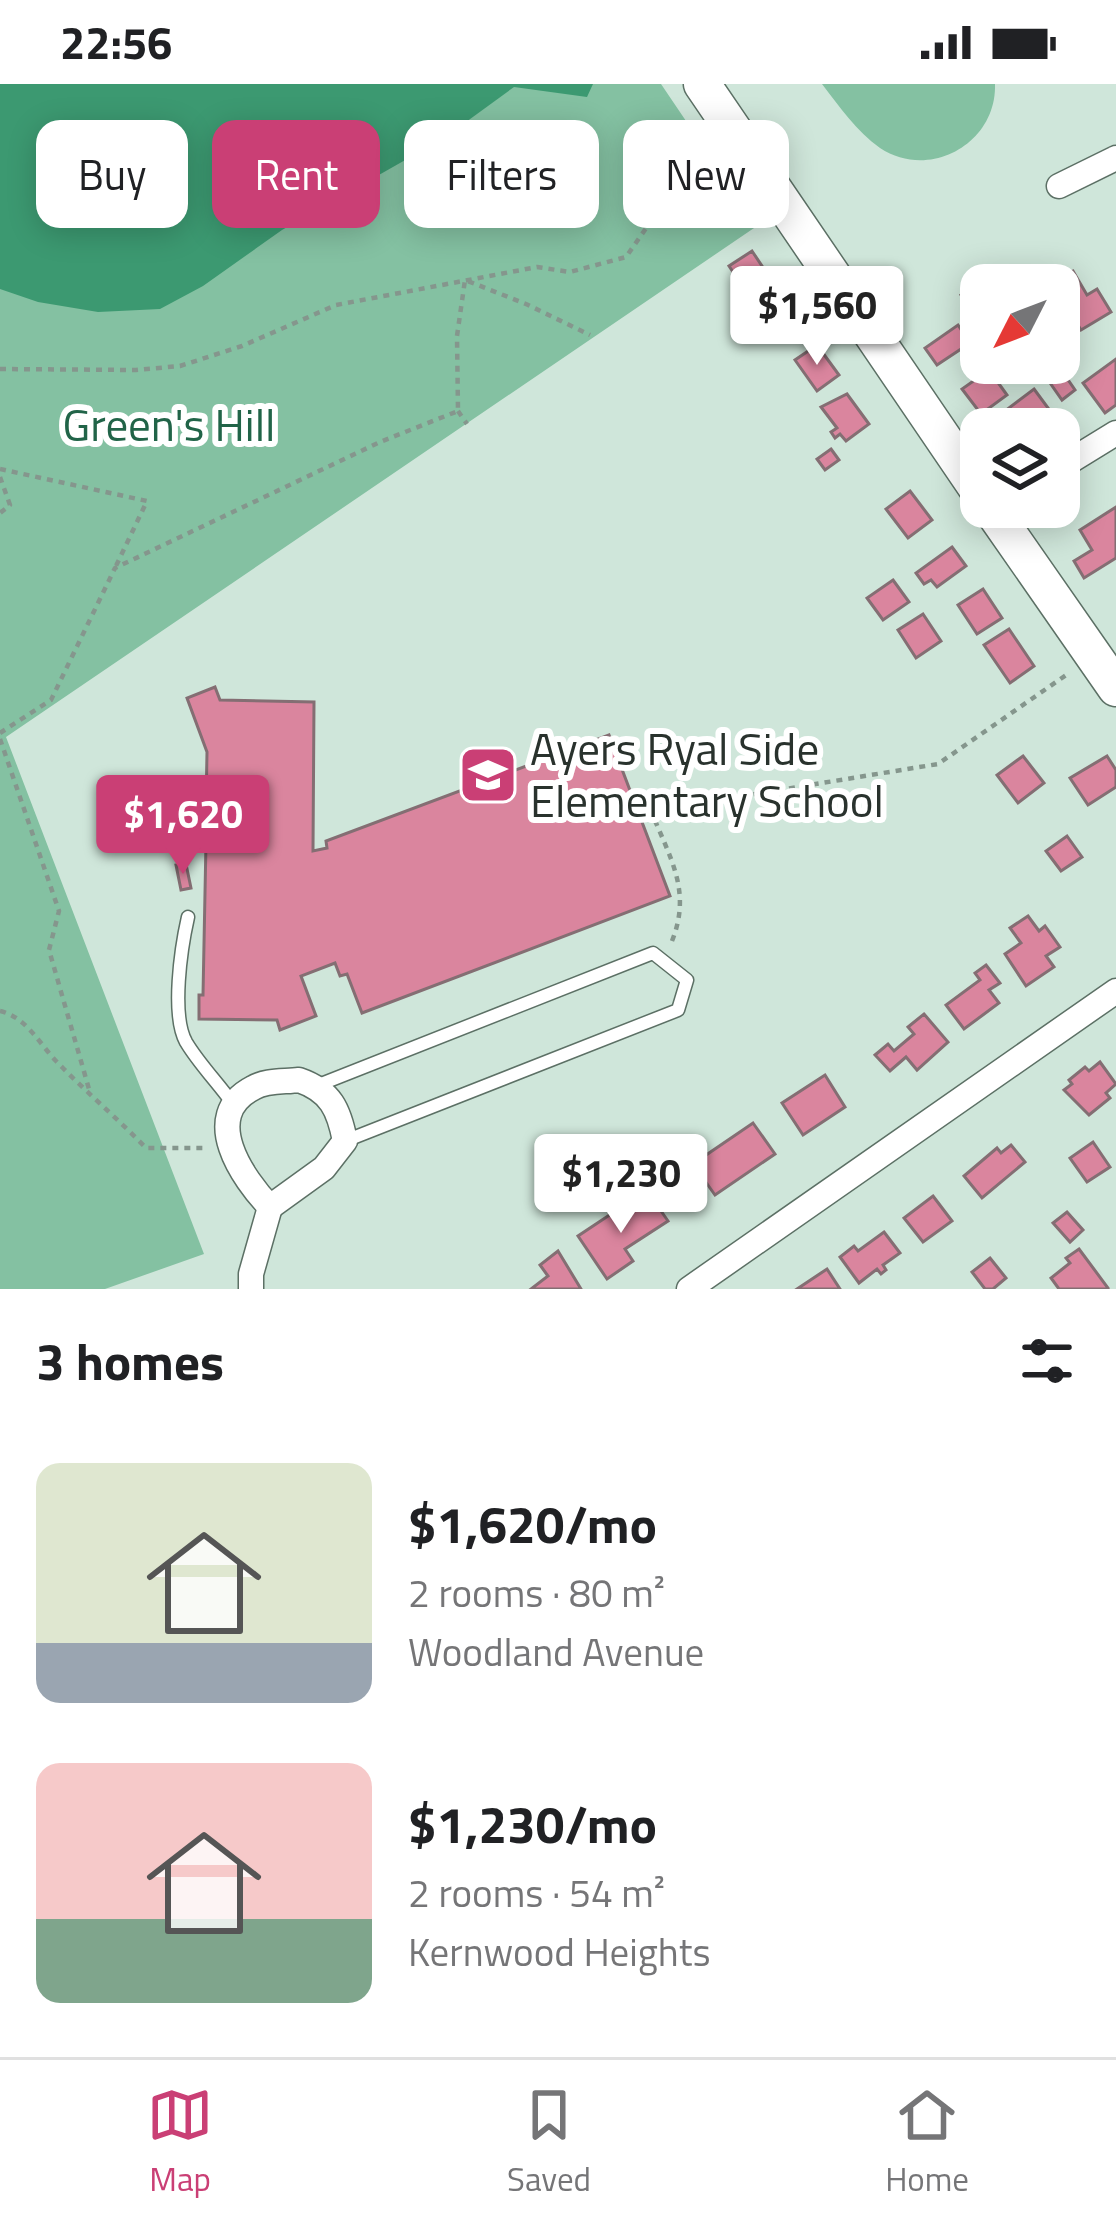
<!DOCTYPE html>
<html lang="en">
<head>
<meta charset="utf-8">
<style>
	:root { --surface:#fff; --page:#f2f2f2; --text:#202124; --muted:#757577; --line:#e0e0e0; --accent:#ca3f75 }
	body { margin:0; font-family:"Titillium Web",sans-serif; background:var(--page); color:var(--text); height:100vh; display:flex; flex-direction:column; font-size:45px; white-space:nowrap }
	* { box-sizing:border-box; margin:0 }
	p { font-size:39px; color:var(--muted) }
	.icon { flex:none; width:66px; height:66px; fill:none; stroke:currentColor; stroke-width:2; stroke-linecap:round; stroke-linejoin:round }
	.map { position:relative; height:1205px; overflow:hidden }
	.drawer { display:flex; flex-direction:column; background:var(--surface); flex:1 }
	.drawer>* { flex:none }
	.guide { position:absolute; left:36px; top:36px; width:1044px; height:108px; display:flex; gap:24px }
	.needle { width:78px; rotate:228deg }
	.fabs { position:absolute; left:960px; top:180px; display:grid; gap:24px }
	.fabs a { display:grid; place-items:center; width:120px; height:120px; border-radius:24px; background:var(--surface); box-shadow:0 6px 30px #0003; font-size:60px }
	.price { position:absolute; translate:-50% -102px; padding:0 27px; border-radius:12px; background:#fff; color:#222; font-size:39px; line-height:78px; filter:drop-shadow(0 3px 6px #0008) }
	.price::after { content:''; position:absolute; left:50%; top:72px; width:36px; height:27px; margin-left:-18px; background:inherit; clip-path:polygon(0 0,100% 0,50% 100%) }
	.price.active { background:var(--accent); color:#fff }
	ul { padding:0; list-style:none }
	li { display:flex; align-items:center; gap:36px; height:300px; padding:0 36px }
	li span { display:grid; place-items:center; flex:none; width:336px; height:240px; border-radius:24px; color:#555 }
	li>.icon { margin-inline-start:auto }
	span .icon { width:144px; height:144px; fill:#fffc; stroke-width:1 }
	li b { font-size:51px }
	h2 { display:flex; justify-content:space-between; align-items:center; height:144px; padding:0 36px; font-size:51px }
	.chip { padding:0 42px; border-radius:24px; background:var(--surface); box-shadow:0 6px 30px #0003; font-size:42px; line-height:108px }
	.chip.active { background:var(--accent); color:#fff }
	.status { display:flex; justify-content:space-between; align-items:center; height:84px; padding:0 60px; background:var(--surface); direction:ltr }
	.status svg { height:33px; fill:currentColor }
	.tab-bar { display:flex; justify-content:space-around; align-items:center; height:168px; border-top:3px solid var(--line); background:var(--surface); font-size:33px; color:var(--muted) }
	.tab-bar a { display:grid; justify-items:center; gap:6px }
	.tab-bar .active { color:var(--accent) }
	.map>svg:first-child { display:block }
	.green { fill:#84c1a2 }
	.water { fill:#3c9971 }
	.building { fill:#da859e; stroke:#846e73; stroke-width:3 }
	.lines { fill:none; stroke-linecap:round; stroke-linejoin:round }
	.service-casing { stroke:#5c7065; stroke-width:15 }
	.minor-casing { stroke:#5c7065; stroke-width:27 }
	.secondary-casing { stroke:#5c7065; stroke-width:39 }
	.path { stroke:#85968d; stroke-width:4.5; stroke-dasharray:6 6; stroke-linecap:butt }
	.service { stroke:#fff; stroke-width:12 }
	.minor { stroke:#fff; stroke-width:24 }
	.secondary { stroke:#fff; stroke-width:36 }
	.labels { text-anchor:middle; stroke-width:12; stroke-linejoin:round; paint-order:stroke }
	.park-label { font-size:45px; fill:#216448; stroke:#fff }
	.poi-label { font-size:45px; fill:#29322d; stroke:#fff; text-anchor:start }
</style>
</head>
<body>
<div class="status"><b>22:56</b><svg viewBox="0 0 49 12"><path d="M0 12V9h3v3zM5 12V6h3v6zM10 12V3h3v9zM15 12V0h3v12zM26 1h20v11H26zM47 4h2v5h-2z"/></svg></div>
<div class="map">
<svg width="1116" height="1205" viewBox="0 0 1116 1205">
	<rect width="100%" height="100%" fill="#cfe6da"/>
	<!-- green -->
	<g class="green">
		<polygon points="391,0 661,0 757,142 6,653 204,1170 105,1205 0,1205 0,175"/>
		<path d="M822,0H995C997,59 930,97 880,64C857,48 839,22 822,0Z"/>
	</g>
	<!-- water -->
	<polygon class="water" points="0,0 593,0 587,13 514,3 444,54 282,146 203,202 160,225 98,228 38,218 0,205"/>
	<!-- building -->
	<g class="building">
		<polygon points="752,167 768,191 745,206 729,182"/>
		<polygon points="1073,187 1087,211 1097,205 1111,228 1081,246 1059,210 1059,201 1053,199"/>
		<polygon points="992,190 999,201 981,201 980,241 961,211"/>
		<polygon points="779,209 802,241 780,256 775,250 765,256 759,247 768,240 757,225"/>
		<polygon points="958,241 970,259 937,281 925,264"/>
		<polygon points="817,261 839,291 817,307 795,276"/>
		<polygon points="1116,275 1116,321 1105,329 1083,299"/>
		<polygon points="989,286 1007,311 981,330 962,305"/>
		<polygon points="1062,287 1075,306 1062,316 1048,296"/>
		<polygon points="1034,305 1051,328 1040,337 1035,330 1016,345 993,345 989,339"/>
		<polygon points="847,310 869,340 846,357 840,350 835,354 831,348 837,344 821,323"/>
		<polygon points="831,365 839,376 825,386 817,375"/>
		<polygon points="910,407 932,436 908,454 886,425"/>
		<polygon points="1116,423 1116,474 1084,494 1074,477 1092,466 1080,446"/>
		<polygon points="952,463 966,482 937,503 931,496 924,500 916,489"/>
		<polygon points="893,496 909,518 883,536 867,514"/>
		<polygon points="983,505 1002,534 977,550 958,521"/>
		<polygon points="923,530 941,557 916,574 898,546"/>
		<polygon points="1009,545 1034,582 1010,599 984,561"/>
		<polygon points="215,603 220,616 314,618 313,767 327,764 326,757 609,651 670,812 362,929 347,890 340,892 335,879 301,892 316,932 280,946 277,936 199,935 199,911 203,911 206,758 196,727 206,723 207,668 187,614"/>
		<polygon points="1023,672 1044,699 1018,719 997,691"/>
		<polygon points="1107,672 1116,686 1116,703 1088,721 1070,694"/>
		<polygon points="1067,752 1082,773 1061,787 1046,767"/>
		<polygon points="186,780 191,804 181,806 176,781"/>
		<polygon points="1028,832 1039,847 1045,842 1060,863 1046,872 1054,883 1026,902 1005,870 1021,859 1010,844"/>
		<polygon points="986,881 1000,899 989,906 999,919 964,945 946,921 980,896 975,889"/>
		<polygon points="924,930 948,958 917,986 906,973 890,987 875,971 888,960 894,967 914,950 908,943"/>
		<polygon points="1100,978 1116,1000 1106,1009 1110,1014 1089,1031 1064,1006 1072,1000 1069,996 1085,983 1089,987"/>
		<polygon points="825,991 845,1023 803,1051 782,1019"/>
		<polygon points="753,1039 775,1070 715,1111 693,1080"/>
		<polygon points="1093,1058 1110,1083 1087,1098 1070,1074"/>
		<polygon points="1011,1061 1025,1078 982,1114 964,1092 997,1064 1001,1069"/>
		<polygon points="933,1112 952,1137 923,1158 904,1134"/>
		<polygon points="652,1114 668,1137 625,1165 633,1177 607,1195 578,1152 623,1122 628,1130"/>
		<polygon points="1067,1128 1083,1146 1070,1158 1053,1139"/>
		<polygon points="884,1148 900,1169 883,1181 886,1186 881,1190 877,1185 859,1199 840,1173 854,1162 858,1167"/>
		<polygon points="1079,1165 1108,1204 1107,1205 1059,1205 1051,1194 1070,1179 1066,1174"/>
		<polygon points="558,1167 581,1205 531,1205 548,1192 540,1181"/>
		<polygon points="990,1174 1006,1194 993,1205 985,1205 972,1188"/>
		<polygon points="827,1185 840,1205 797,1205"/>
	</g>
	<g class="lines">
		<!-- service casing -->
		<g class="service-casing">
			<g id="service">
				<path d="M188,833C181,864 171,931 186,958C199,980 219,1000 233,1020"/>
				<polyline points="316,1002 653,869 687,896 678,926 345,1057"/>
			</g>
		</g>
		<!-- minor casing -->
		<g class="minor-casing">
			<g id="minor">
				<polyline points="1059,102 1116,74"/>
				<polyline points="1059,384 1116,349"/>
				<path d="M299,996C331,1007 339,1026 345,1057L324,1084L270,1123C243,1095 199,1032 253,1004C266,996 284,998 299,996Z"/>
				<polyline points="251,1205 251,1190 270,1123"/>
				<polyline points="689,1205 1116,907"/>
			</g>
		</g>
		<!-- secondary casing -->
		<g class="secondary-casing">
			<g id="secondary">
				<polyline points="702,0 981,410"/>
				<polyline points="990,423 1116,604"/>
			</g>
		</g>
		<!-- path -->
		<g class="path">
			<polyline points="0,285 136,286 180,282 242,262 336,221 537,183 570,188 626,173 672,107 739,126 749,120"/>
			<polyline points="458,327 467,340"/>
			<polyline points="0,385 147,417 115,484"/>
			<polyline points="0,393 10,421 0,429"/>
			<polyline points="0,649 51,616 115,484 380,358 458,327 457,252 465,196 526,220 590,251"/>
			<polyline points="0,655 59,827 49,866 89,1005"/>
			<path d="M672,857C692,807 670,774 651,727L938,680L1069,589"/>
			<path d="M0,927C26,933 39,959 56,977C85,1007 117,1034 146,1064H208"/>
		</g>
		<!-- service -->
		<use href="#service" class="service"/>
		<!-- minor -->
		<use href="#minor" class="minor"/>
		<!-- secondary -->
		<use href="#secondary" class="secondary"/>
	</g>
	<!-- icons -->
	<defs>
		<g id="school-square" transform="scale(3)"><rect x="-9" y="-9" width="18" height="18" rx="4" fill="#ca3f75" stroke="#fff"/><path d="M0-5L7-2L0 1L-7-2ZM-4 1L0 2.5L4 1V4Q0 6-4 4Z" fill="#fff"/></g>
	</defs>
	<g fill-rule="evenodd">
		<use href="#school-square" x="488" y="691"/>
	</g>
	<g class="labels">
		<!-- park labels -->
		<g class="park-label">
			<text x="169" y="357">Green's Hill</text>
		</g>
		<!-- poi labels -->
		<g class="poi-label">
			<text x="530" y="681">Ayers Ryal Side<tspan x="530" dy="52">Elementary School</tspan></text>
		</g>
	</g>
</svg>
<div class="fabs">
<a><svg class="needle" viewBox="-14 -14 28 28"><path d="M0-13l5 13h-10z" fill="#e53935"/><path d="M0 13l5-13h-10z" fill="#757577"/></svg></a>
<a><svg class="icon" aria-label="layers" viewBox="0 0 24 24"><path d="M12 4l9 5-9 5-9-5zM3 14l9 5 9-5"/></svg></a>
</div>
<b class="price" style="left:817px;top:284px">$1,560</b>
<b class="price active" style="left:183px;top:793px">$1,620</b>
<b class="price" style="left:621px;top:1152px">$1,230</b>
<div class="guide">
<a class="chip">Buy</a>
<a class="chip active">Rent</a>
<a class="chip">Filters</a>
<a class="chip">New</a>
</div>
</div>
<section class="drawer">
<h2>3 homes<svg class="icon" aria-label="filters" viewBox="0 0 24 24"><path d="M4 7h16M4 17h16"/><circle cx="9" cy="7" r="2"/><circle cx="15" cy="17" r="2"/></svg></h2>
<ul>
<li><span style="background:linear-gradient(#dfe7d0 75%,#9aa5b1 0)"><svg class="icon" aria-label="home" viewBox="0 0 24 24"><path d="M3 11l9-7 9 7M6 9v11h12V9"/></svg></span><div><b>$1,620/mo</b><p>2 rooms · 80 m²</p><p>Woodland Avenue</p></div></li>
<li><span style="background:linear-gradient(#f6c9c9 65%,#7fa58c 0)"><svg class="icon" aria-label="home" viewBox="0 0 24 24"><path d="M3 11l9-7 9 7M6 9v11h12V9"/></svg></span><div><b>$1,230/mo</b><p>2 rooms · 54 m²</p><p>Kernwood Heights</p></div></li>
</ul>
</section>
<nav class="tab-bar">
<a class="active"><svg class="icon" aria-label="map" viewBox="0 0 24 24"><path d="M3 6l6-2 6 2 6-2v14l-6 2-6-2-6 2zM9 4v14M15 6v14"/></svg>Map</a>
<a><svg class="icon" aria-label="saved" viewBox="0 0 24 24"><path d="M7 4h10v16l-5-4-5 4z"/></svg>Saved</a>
<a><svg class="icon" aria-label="home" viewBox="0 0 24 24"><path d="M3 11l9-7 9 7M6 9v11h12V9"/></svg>Home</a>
</nav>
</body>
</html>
